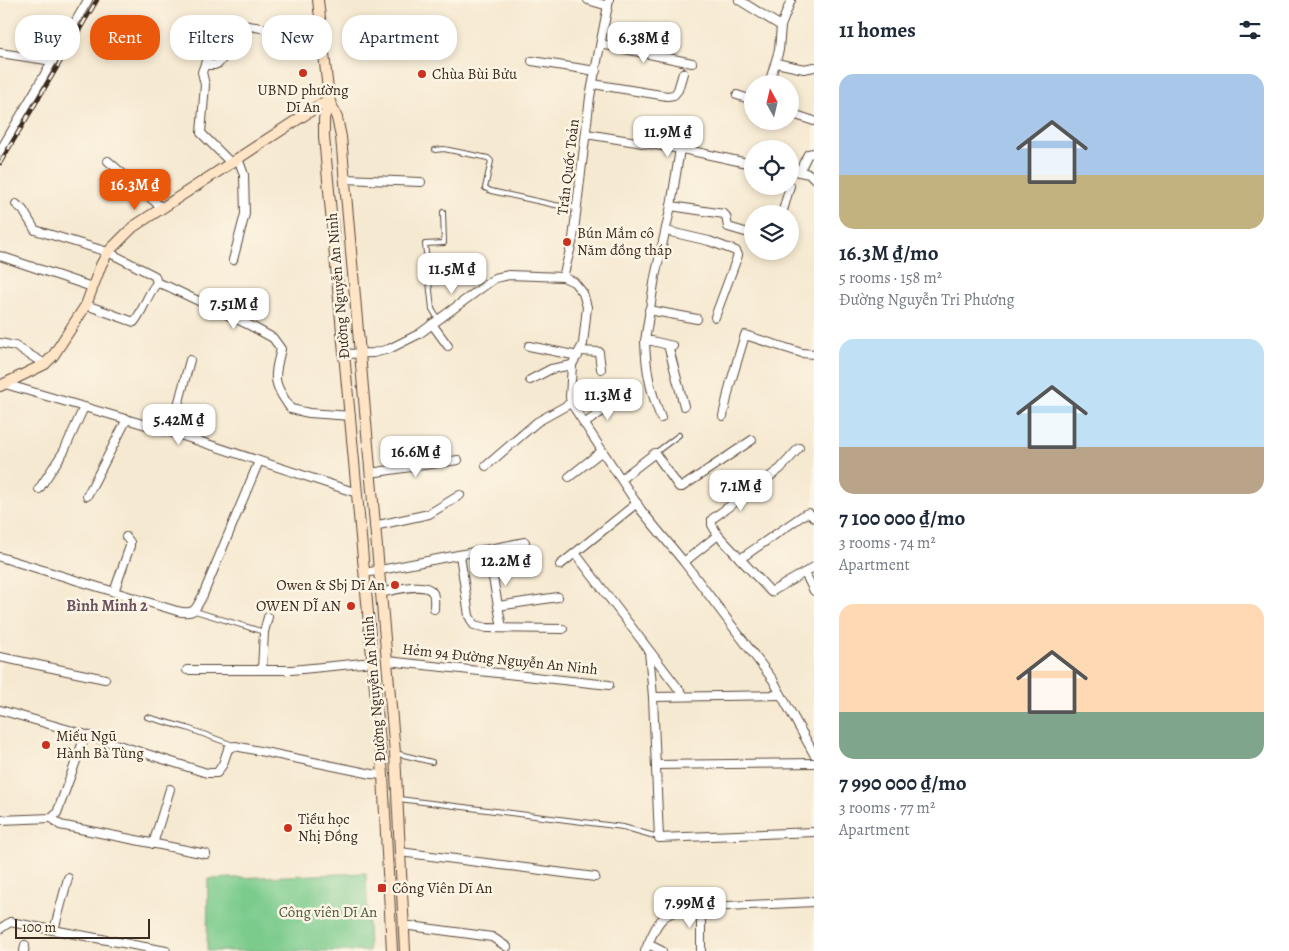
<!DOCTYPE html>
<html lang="en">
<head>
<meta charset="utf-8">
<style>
	:root { --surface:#fff; --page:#f2f2f3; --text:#1f2937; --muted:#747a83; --accent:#ea580c }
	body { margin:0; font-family:Alegreya,serif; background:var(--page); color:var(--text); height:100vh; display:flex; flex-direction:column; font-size:19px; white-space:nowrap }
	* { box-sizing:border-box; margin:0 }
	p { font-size:16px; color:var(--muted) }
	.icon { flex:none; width:28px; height:28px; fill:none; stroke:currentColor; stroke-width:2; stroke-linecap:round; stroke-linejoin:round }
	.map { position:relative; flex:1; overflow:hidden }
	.side { display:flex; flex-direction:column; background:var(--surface); width:475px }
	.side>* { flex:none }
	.top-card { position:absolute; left:15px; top:15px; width:475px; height:45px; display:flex; gap:10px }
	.needle { width:32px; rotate:352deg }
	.tools { position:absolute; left:744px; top:75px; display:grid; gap:10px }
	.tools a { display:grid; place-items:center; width:55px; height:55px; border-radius:50%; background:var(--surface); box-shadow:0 2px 8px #0003; font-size:25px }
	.scale { position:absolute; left:15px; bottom:12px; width:135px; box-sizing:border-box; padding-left:5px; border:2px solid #3b2a1e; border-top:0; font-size:14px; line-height:18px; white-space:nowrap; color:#3b2a1e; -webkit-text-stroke:4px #fcf5e5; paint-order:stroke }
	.price { position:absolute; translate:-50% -42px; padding:0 11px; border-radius:10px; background:#fff; color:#222; font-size:16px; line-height:32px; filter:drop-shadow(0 1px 2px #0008) }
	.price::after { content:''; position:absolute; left:50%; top:30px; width:15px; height:11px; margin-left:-8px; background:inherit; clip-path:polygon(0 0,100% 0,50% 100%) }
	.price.selected { background:var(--accent); color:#fff }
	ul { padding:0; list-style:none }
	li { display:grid; align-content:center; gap:10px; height:265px; padding:0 25px }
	li span { display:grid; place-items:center; height:155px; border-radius:15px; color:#555 }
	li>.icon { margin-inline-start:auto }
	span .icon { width:90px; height:90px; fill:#fffc; stroke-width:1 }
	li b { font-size:21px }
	h2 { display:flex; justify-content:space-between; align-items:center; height:60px; padding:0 25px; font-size:21px }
	.tag { padding:0 18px; border-radius:20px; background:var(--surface); box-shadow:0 2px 8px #0003; font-size:18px; line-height:45px }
	.tag.selected { background:var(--accent); color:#fff }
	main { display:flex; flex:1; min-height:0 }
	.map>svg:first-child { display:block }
	.green { fill:#7acb8c; stroke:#5a7a55 }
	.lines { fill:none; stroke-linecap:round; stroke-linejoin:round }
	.service-casing { stroke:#574739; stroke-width:6 }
	.minor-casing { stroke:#574739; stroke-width:10 }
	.secondary-casing { stroke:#574739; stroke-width:12 }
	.service { stroke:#fff; stroke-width:4 }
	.minor { stroke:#fff; stroke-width:8 }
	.secondary { stroke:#ffe4c6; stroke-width:10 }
	.rail-casing { stroke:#3b2a1e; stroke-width:4.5 }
	.rail { stroke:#fcf5e5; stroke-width:2.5; stroke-dasharray:8; stroke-linecap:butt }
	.poi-dot { fill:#c8321e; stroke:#fcf5e5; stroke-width:2 }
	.labels { text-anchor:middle; stroke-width:5; stroke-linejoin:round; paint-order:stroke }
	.poi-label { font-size:15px; fill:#3b2a1e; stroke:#fcf5e5; text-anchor:start }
	.street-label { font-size:15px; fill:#3b2a1e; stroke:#fcf5e5 }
	.park-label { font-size:15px; fill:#4e5a3f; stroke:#fcf5e5 }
	.neighbourhood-label { font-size:16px; font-weight:bold; fill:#6a525f; stroke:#fcf5e5 }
</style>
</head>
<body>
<main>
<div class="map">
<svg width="814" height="951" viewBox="0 0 814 951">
	<rect width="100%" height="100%" fill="#fcf5e5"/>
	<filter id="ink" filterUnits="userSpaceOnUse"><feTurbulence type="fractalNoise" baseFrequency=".02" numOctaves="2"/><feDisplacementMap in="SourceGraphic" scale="10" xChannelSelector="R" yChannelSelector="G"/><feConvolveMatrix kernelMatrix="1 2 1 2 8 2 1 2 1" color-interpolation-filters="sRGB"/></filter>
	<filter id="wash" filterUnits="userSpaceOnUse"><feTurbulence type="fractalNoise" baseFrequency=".0096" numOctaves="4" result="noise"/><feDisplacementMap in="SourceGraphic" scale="20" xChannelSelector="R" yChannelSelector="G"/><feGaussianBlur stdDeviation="1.12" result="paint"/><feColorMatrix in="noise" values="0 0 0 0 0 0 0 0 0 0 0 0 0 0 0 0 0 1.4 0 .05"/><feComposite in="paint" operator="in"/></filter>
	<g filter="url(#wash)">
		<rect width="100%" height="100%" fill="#f6e9d1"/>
		<!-- green -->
		<polygon class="green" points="366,873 369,951 207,951 208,879"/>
	</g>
	<g filter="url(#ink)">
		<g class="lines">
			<!-- service casing -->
			<g class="service-casing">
				<g id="service">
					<polyline points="435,150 444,149 488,158 491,161 485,188 491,191 555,205 577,208"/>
					<polyline points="438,319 432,309 425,244 444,243 443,212"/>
					<polyline points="655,453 679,435"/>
					<polyline points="195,611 264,632"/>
					<polyline points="147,717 187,728 233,745"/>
					<polyline points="395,753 432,762"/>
					<polyline points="399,799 623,827 658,837"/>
				</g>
			</g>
			<!-- minor casing -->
			<g class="minor-casing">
				<g id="minor">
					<polyline points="588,0 608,6"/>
					<polyline points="739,0 781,26"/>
					<polyline points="223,22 268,29 320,22"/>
					<polyline points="182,35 189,47 208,56 202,72 205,85 201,133 230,162"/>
					<polyline points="601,44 692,63"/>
					<polyline points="0,53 53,61"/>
					<polyline points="532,61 596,71"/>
					<polyline points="776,63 804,69 814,67"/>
					<polyline points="205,65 214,65 219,63 247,26"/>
					<polyline points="593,84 667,96 674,95 678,90 683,73"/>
					<polyline points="769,84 779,50 781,26 791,0"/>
					<polyline points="737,95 752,100"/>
					<polyline points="793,114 814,121"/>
					<polyline points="586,134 687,150 752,164"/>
					<polyline points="0,151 88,0"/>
					<polyline points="108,161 162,208"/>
					<polyline points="790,170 809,174 814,178"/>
					<polyline points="799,172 808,154 814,153"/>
					<polyline points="344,179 421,182"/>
					<polyline points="16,204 23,210 35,230 108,252 155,276 157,283"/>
					<polyline points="671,206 724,214 726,216 728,227 752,234"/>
					<polyline points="782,214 790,186"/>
					<polyline points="666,231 709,241 736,251 738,255 715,317"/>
					<polyline points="0,256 92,287"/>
					<polyline points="233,260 245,214 244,175 238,158"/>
					<polyline points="563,277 573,239 590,97 609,0"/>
					<path d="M86,305L134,322C144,310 147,294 157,283L167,286L251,326L273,338L281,349C273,380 273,383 291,409L309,413L351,416"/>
					<polyline points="649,310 697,319"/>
					<polyline points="432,324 448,346"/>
					<path d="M645,341C646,371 650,390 661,418"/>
					<polyline points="0,343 15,346 45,364"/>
					<polyline points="668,345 684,406"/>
					<polyline points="529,346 578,356"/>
					<polyline points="673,346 652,341 645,341 655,277 671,206 680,149"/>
					<polyline points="580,351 599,352 601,369"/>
					<polyline points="345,354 373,353 389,349 419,334 495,278 509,275 563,277 574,282 583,293 587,307 583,344 572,365 570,397 571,403 641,510 684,562 773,680 814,754"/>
					<polyline points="530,380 551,369 572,365"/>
					<polyline points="5,384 177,434 357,493"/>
					<polyline points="723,416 730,385 745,335 802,353 814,354"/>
					<polyline points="584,424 618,400"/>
					<polyline points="171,432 190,360"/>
					<polyline points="486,466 537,422 571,403"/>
					<polyline points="370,473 458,460"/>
					<polyline points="569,477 602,451"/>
					<polyline points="621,479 655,453 679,487 682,487 752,440"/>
					<polyline points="39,489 64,451 84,407"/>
					<polyline points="87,496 127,419"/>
					<polyline points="374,526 429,514 460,495"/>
					<polyline points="718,535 771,592 814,567"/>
					<polyline points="488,550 502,628"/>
					<polyline points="575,553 684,696"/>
					<polyline points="460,555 469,616 474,625 487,628 563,629"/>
					<path d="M0,557L177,611C195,615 195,610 203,595L259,461"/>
					<polyline points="740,559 805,514 809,513 814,518"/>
					<polyline points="684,562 718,535 712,525 712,519 780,469 799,448"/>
					<polyline points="560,565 637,503"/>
					<polyline points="365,573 525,542"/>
					<polyline points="805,573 814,591"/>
					<polyline points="114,592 130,546 130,542 126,537"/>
					<path d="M380,593C392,591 426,580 433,593C435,598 434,604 434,609"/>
					<polyline points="498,606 558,597"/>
					<polyline points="649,651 653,697 659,838 814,832"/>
					<polyline points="0,657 105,679"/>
					<polyline points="387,661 609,685"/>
					<polyline points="187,670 292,670 373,662"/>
					<polyline points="262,670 264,632 268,617"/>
					<polyline points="653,697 781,695"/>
					<polyline points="0,710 90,736"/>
					<polyline points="656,765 814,763"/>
					<polyline points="52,818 60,825 206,854"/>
					<polyline points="0,820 52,818 57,813 84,739 90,736 207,773 217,773 223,764 228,749 235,746 372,774 383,775"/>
					<polyline points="153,844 170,789"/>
					<polyline points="400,852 595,877"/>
					<polyline points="701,908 701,951"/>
					<polyline points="403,925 492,937 507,947"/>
					<polyline points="0,929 10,922 166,951"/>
					<polyline points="54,930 68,878"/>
					<polyline points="648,944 662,951"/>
					<polyline points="24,951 25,945"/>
					<path d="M645,951C656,927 657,915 685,908L814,902"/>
				</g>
			</g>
			<!-- secondary casing -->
			<g class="secondary-casing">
				<g id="secondary">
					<polyline points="318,0 329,99 337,118 341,137 395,753 405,951"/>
					<polyline points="329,99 324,119 324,137 383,775 392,951"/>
					<polyline points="0,386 45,364 53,356 86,305 101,265 108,252 133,227 329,99"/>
				</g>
			</g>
			<!-- service -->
			<use href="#service" class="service"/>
			<!-- minor -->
			<use href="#minor" class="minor"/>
			<!-- secondary -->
			<use href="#secondary" class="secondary"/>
			<!-- rail casing -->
			<g class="rail-casing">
				<polyline id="rail" points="0,163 97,0"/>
			</g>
			<!-- rail -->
			<use href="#rail" class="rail"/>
		</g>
	</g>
	<!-- markers -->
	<g class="poi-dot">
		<circle cx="303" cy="73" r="5"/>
		<circle cx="422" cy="74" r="5"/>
		<circle cx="567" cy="242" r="5"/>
		<circle cx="395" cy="585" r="5"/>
		<circle cx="351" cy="606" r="5"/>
		<circle cx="46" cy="745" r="5"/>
		<circle cx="288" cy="828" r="5"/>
		<rect x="377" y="883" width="10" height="10" rx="2.5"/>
	</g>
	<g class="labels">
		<!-- poi labels -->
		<g class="poi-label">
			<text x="432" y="79">Chùa Bùi Bửu</text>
			<text x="303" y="95" text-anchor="middle">UBND phường<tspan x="303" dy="17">Dĩ An</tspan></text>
			<text x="577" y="238">Bún Mắm cô<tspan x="577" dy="17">Năm đồng tháp</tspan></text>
			<text x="385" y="590" text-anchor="end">Owen &amp; Sbj Dĩ An</text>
			<text x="341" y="611" text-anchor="end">OWEN DĨ AN</text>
			<text x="56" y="741">Miếu Ngũ<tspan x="56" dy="17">Hành Bà Tùng</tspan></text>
			<text x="298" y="824">Tiểu học<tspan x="298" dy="17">Nhị Đồng</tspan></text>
			<text x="392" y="893">Công Viên Dĩ An</text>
		</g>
		<!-- street labels -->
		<g class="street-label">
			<text transform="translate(568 167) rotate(-83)" y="5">Trần Quốc Toản</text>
			<text transform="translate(338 286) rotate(-95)" y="5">Đường Nguyễn An Ninh</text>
			<text transform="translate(500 659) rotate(6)" y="5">Hẻm 94 Đường Nguyễn An Ninh</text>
			<text transform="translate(374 689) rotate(-95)" y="5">Đường Nguyễn An Ninh</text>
		</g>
		<!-- park labels -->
		<g class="park-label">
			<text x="328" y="917">Công viên Dĩ An</text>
		</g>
		<!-- neighbourhood labels -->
		<g class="neighbourhood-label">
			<text x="107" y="611">Bình Minh 2</text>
		</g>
	</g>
</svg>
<div class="tools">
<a><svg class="needle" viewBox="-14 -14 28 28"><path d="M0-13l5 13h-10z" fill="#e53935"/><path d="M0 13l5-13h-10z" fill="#747a83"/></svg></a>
<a><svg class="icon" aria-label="locate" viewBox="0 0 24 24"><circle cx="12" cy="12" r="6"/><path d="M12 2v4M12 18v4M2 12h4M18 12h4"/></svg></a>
<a><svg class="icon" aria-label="layers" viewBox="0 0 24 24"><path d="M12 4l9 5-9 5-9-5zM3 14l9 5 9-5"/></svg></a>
</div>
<div class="scale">100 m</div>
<b class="price" style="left:644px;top:64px">6.38M ₫</b>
<b class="price" style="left:668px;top:158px">11.9M ₫</b>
<b class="price selected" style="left:135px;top:211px">16.3M ₫</b>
<b class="price" style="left:452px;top:295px">11.5M ₫</b>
<b class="price" style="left:234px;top:330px">7.51M ₫</b>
<b class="price" style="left:608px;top:421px">11.3M ₫</b>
<b class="price" style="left:179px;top:446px">5.42M ₫</b>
<b class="price" style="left:416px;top:478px">16.6M ₫</b>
<b class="price" style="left:741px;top:512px">7.1M ₫</b>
<b class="price" style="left:506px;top:587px">12.2M ₫</b>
<b class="price" style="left:690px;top:929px">7.99M ₫</b>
<div class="top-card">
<a class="tag">Buy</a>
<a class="tag selected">Rent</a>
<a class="tag">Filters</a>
<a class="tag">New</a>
<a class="tag">Apartment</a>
</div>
</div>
<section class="side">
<h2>11 homes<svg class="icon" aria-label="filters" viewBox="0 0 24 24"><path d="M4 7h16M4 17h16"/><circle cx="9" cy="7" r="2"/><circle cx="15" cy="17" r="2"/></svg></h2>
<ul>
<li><span style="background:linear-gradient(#a9c7e8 65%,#c2b280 0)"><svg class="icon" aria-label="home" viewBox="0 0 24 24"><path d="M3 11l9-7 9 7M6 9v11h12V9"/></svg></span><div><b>16.3M ₫/mo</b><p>5 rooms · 158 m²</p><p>Đường Nguyễn Tri Phương</p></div></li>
<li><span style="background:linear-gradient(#bfe0f5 70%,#b9a48a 0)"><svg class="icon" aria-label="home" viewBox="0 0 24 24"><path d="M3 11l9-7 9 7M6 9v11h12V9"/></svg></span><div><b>7 100 000 ₫/mo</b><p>3 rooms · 74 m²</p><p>Apartment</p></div></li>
<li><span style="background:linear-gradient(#ffd9b3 70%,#7fa58c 0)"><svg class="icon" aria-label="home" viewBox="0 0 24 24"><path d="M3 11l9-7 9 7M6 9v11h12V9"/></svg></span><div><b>7 990 000 ₫/mo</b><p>3 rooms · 77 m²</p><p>Apartment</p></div></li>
</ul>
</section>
</main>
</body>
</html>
